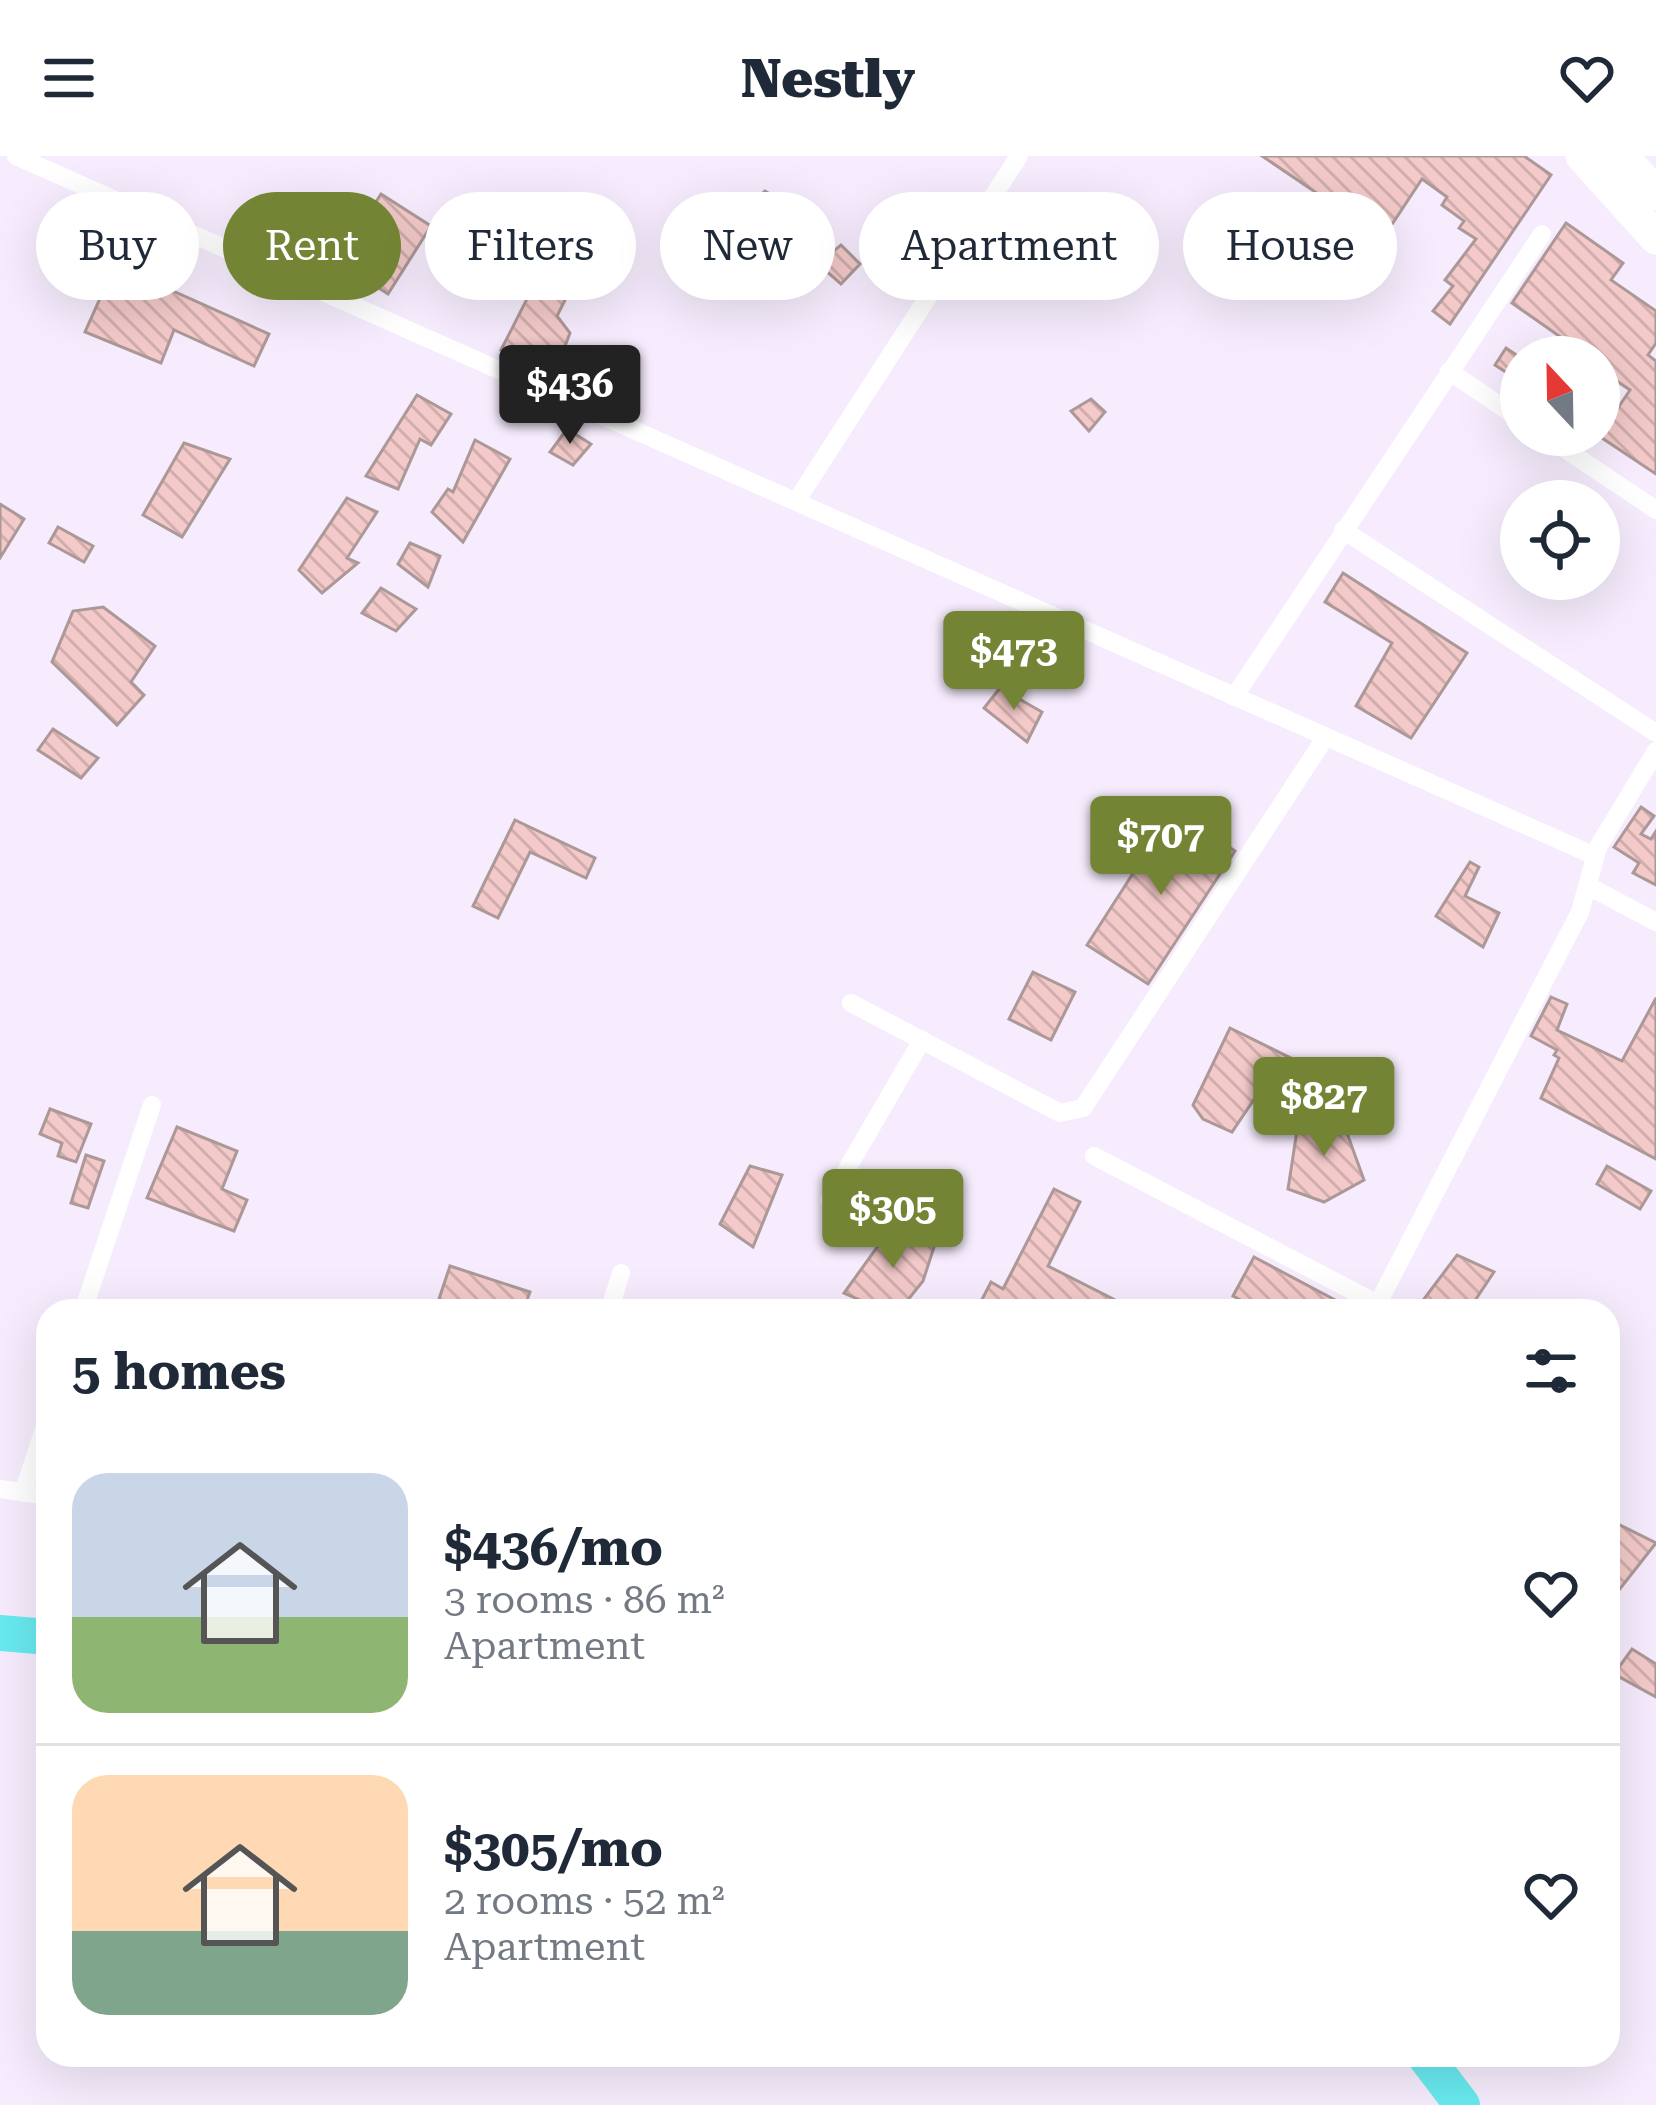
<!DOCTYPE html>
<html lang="en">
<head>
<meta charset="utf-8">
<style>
	:root { --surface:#fff; --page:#f6f6f7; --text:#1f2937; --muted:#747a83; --line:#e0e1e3; --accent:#738535 }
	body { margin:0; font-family:"Roboto Serif",serif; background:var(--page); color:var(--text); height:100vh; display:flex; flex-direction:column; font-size:45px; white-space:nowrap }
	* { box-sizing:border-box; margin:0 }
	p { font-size:39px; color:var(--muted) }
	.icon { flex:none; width:66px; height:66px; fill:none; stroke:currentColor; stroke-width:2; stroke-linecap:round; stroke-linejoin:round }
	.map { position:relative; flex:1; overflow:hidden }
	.side { position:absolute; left:36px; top:1143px; width:1584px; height:768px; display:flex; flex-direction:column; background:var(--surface); border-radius:36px; box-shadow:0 12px 48px #0002 }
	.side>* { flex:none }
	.guide { position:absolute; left:36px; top:36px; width:1584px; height:108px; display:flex; gap:24px }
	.needle { width:78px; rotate:338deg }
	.fabs { position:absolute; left:1500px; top:180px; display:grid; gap:24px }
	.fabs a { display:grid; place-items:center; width:120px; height:120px; border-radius:50%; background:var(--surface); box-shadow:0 12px 48px #0002; font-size:60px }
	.price { position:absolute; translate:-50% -102px; padding:0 27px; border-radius:12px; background:var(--accent); color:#fff; font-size:39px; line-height:78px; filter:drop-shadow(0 3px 6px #0008) }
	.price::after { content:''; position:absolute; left:50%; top:72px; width:36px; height:27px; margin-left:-18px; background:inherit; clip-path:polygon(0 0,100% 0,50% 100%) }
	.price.on { background:#222; color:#fff }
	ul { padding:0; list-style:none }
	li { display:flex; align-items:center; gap:36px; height:300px; padding:0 36px }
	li+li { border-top:3px solid var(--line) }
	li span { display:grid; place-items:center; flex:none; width:336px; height:240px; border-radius:36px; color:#555 }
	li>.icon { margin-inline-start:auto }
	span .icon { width:144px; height:144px; fill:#fffc; stroke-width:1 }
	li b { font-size:51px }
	h2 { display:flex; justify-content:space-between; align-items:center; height:144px; padding:0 36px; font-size:51px }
	.chip { padding:0 42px; border-radius:54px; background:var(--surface); box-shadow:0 12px 48px #0002; font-size:42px; line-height:108px }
	.chip.on { background:var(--accent); color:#fff }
	header { display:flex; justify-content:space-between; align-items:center; height:156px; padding:0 36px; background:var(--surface); font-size:54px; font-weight:800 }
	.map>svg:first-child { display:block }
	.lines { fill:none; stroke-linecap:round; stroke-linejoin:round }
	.river { stroke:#68eaf0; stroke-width:36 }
	.building { fill:url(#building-back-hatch); stroke:#ac9897; stroke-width:3 }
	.minor { stroke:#fff; stroke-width:18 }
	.trunk { stroke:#fff; stroke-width:33 }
</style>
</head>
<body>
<header><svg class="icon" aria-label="menu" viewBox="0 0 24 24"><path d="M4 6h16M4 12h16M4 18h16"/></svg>Nestly<svg class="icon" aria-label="heart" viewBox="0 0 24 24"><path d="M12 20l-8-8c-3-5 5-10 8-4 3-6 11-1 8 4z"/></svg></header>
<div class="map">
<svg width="1656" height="1949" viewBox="0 0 1656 1949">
	<defs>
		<pattern id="building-back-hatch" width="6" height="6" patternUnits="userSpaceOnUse" patternTransform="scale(3)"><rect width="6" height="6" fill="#f3cac9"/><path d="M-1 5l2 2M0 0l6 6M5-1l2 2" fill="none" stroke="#d1aead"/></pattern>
	</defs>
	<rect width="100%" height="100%" fill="#f6ecfd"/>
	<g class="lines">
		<!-- river -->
		<g class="river">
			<polyline points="0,1477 48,1481"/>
			<polyline points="1424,1899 1462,1949"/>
		</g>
	</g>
	<!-- building -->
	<g class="building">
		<polygon points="1262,0 1524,0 1551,19 1450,168 1433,155 1453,130 1445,124 1476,83 1459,72 1464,65 1442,49 1447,41 1422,23 1383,82"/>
		<polygon points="765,35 786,48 795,62 771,86 742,55"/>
		<polygon points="381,38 431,70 388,138 338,106"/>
		<polygon points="1566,67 1623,107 1611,124 1656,155 1656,187 1648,199 1656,205 1656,318 1599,280 1630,234 1599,213 1599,201 1582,201 1569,193 1572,189 1512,147"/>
		<polygon points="841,89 860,108 841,128 818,108"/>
		<polygon points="115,109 269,178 254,210 174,174 161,207 85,176"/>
		<polygon points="535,127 565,144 557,160 570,177 554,219 501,194"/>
		<polygon points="1506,192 1521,202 1521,226 1495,209"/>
		<polygon points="417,239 451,258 431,289 420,283 398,333 366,320"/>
		<polygon points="1091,243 1105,256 1089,275 1071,255"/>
		<polygon points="567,273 591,288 573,309 550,296"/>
		<polygon points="475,284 510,303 463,386 432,356 448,333 453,336"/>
		<polygon points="184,287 230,303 182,381 143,359"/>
		<polygon points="347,342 377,356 347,402 358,407 322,437 299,414"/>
		<polygon points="0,348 24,363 0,402"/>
		<polygon points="58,371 93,390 84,406 49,387"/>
		<polygon points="410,387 440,400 428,431 398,408"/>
		<polygon points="1343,417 1467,497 1411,582 1356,550 1392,487 1325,446"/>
		<polygon points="381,432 416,453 396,475 362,457"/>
		<polygon points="103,451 155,490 131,526 144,539 117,569 52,506 73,455"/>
		<polygon points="1000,532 1042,556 1027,586 984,552"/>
		<polygon points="53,573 98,602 81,622 38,594"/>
		<polygon points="1641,651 1654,660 1641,678 1651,683 1656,675 1656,729 1633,717 1639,707 1614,691"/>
		<polygon points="1173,655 1235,695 1148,828 1087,789"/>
		<polygon points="515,664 595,702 586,722 530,696 498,762 473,750"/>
		<polygon points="1470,706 1479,711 1465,740 1499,757 1483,791 1436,760"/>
		<polygon points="1033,816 1075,836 1051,884 1009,863"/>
		<polygon points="1551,841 1567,848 1557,874 1622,905 1656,842 1656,1003 1541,942 1559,902 1554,899 1557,894 1531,880"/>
		<polygon points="1230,872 1311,912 1288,958 1255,942 1232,976 1203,963 1193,949"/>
		<polygon points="50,953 91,968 76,1006 58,1000 62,987 40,978"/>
		<polygon points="1339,955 1364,1024 1324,1046 1288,1033 1298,968"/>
		<polygon points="177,971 237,995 222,1033 247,1044 234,1075 147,1042"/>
		<polygon points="86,999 104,1005 88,1052 71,1047"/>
		<polygon points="750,1010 782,1019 753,1091 720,1068"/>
		<polygon points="1607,1010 1651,1035 1640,1053 1597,1028"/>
		<polygon points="1054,1033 1080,1046 1048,1110 1137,1155 976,1155 991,1126 1003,1133"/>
		<polygon points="894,1068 935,1088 923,1125 899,1155 885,1155 844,1137"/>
		<polygon points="1457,1099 1494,1116 1468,1155 1449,1155 1424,1143"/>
		<polygon points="1254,1101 1356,1155 1261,1155 1233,1140"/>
		<polygon points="450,1110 530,1136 523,1155 435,1155"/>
		<polygon points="1608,1363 1656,1387 1608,1448"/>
		<polygon points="1632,1493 1656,1508 1656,1541 1614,1518"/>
	</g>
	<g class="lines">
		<!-- minor -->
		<g class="minor">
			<polyline points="16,0 1595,700"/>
			<polyline points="1449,215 1521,264"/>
			<polyline points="1544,279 1656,354"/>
			<polyline points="797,344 1019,0"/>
			<polyline points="1343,374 1656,577"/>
			<polyline points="1234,541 1542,78"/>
			<polyline points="1590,731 1656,766"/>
			<polyline points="851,847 1060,957 1083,952 1325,582"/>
			<polyline points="1094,1000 1378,1148"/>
			<polyline points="829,1044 922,884"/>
			<polyline points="83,1155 152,949"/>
			<polyline points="609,1155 621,1117"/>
			<polyline points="1374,1155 1580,756 1598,691 1656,595"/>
			<polyline points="0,1333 48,1340"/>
			<polyline points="23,1337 48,1261"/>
		</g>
		<!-- trunk -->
		<g class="trunk">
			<polyline points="1582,0 1656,82"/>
			<polyline points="1622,0 1656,38"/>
		</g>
	</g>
</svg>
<div class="fabs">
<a><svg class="needle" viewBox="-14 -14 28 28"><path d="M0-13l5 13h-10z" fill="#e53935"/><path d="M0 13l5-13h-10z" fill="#747a83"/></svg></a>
<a><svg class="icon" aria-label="locate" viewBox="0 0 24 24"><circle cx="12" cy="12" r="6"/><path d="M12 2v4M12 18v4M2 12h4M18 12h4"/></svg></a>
</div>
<b class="price on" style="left:570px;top:291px">$436</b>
<b class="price" style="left:1014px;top:557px">$473</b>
<b class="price" style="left:1161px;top:742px">$707</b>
<b class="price" style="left:1324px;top:1003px">$827</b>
<b class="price" style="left:893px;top:1115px">$305</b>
<div class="guide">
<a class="chip">Buy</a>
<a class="chip on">Rent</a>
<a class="chip">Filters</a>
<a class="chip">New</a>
<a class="chip">Apartment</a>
<a class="chip">House</a>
</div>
<section class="side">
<h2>5 homes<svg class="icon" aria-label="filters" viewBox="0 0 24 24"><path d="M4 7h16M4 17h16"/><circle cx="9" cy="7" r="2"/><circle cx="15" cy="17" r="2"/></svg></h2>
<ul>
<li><span style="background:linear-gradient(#c9d6e8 60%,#8fb573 0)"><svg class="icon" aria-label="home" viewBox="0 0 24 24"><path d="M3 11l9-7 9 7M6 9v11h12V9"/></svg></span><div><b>$436/mo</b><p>3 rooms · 86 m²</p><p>Apartment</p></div><svg class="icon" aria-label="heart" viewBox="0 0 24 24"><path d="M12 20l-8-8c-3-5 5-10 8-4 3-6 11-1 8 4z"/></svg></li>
<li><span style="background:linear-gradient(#ffd9b3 65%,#7fa58c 0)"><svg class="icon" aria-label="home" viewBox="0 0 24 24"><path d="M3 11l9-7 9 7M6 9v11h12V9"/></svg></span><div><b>$305/mo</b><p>2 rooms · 52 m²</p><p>Apartment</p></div><svg class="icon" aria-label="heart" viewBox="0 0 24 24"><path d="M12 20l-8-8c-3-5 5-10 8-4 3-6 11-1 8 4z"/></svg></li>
</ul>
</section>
</div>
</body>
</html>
